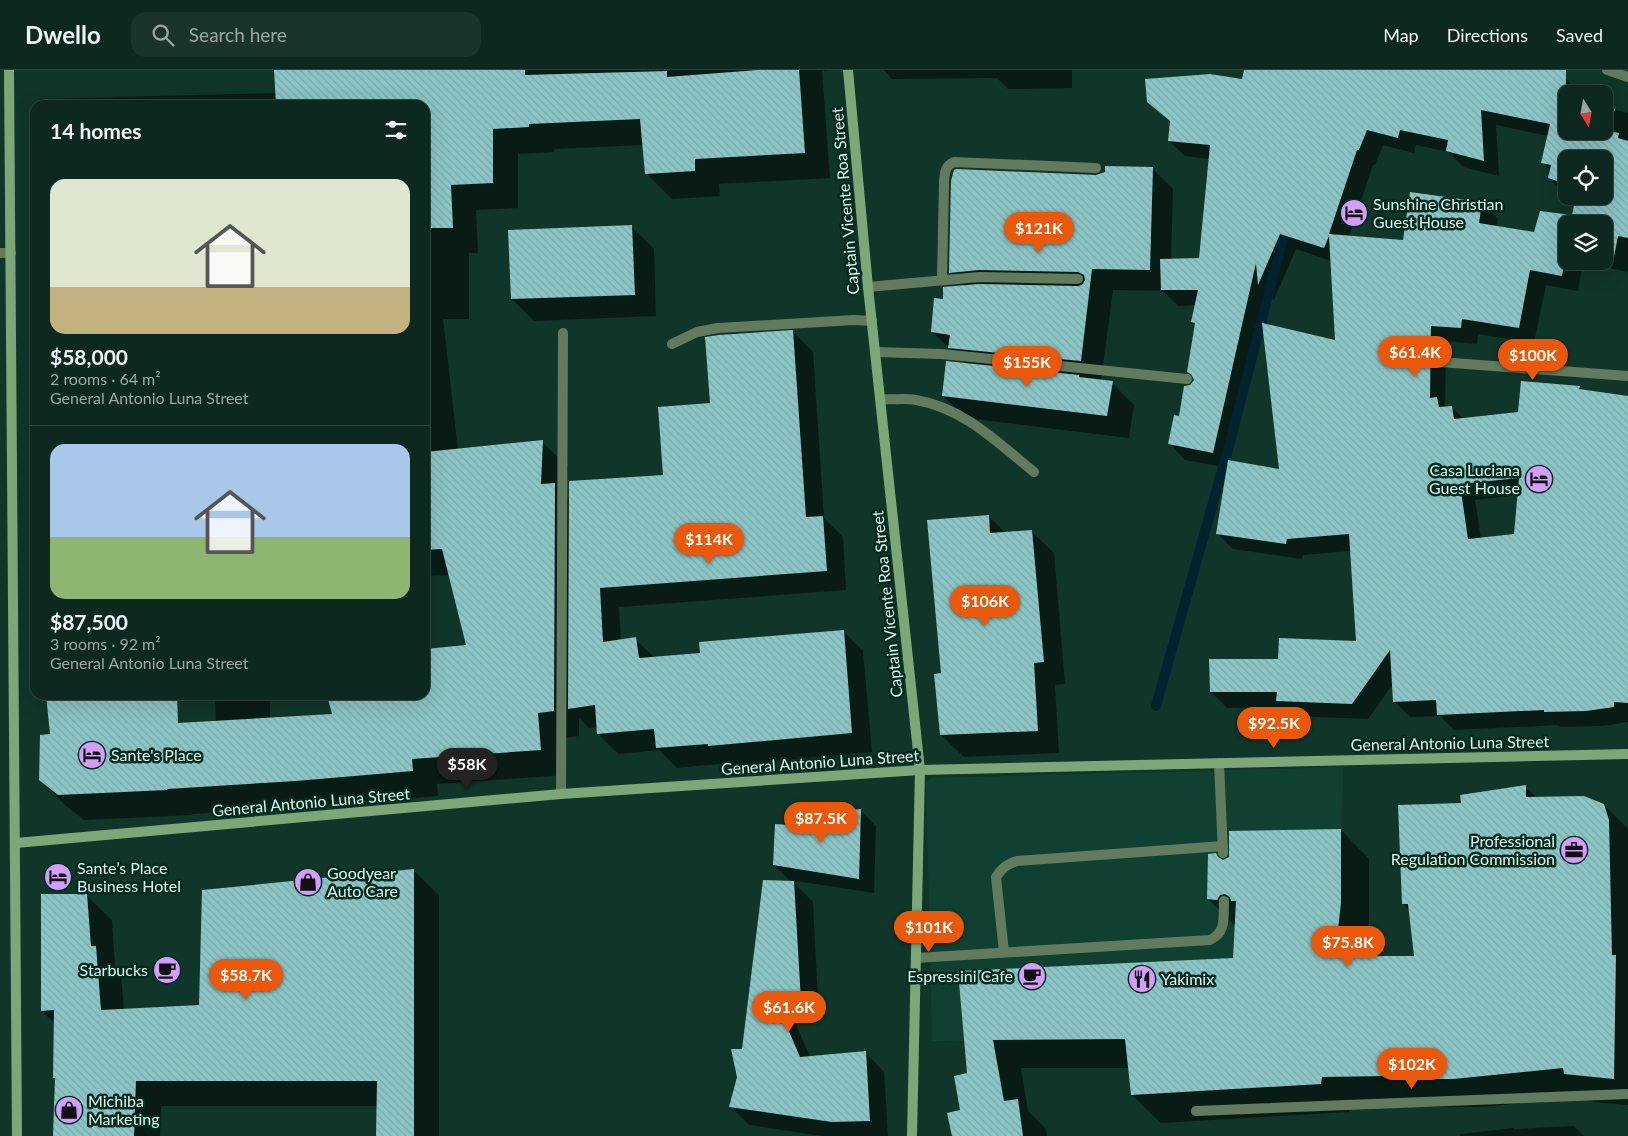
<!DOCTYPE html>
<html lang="en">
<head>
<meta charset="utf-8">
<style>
	:root { --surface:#0c281f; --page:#1a342c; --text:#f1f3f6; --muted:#9aa6a4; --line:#2c443d; --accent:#ea580c }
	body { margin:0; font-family:Lato,sans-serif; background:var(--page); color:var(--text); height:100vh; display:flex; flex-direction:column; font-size:19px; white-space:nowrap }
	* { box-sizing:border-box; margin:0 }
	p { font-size:16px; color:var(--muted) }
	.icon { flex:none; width:28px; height:28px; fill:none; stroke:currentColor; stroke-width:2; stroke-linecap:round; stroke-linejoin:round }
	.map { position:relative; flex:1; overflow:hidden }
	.panel { position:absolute; left:30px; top:30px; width:400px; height:600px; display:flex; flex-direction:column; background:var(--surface); border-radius:15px; box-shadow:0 5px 20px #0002,0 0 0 1px var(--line) }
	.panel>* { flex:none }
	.needle { width:32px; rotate:169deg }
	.tools { position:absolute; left:1558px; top:15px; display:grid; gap:10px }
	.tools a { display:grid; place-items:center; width:55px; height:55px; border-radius:10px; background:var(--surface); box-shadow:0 5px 20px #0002,0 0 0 1px var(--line); font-size:25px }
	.price { position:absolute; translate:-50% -42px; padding:0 11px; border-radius:18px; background:var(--accent); color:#fff; font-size:16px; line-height:32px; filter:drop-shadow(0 1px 2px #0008) }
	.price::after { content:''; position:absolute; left:50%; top:30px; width:15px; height:11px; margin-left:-8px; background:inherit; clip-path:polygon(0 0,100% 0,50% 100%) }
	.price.selected { background:#222; color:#fff }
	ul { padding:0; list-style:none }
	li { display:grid; align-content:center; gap:10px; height:265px; padding:0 20px }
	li+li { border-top:1px solid var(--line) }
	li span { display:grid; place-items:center; height:155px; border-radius:15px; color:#555 }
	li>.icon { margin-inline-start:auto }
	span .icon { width:90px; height:90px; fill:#fffc; stroke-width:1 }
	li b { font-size:21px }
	h2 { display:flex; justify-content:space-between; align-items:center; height:60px; padding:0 20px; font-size:21px }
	header { display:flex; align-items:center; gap:30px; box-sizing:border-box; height:70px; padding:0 25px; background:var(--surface); border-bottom:1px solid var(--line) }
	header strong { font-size:24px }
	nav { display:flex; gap:28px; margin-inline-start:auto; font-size:18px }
	.search { width:350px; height:45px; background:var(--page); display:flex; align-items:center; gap:12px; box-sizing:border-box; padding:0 18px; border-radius:15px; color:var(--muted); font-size:19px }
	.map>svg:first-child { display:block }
	.built { fill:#0f4031 }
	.shadow { fill:#0007; fill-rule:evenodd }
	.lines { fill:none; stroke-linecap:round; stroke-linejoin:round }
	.stream { stroke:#00232f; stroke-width:10 }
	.building { fill:url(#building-back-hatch); fill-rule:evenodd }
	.lane { stroke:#627b5e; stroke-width:10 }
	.street { stroke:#627b5e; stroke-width:10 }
	.secondary { stroke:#7ea778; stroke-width:10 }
	.labels { text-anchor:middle; stroke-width:5; stroke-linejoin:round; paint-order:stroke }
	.street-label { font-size:16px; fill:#e0f4ec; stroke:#042b20 }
	.poi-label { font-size:16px; fill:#e0f4ec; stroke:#042b20; text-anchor:start }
</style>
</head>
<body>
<header>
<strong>Dwello</strong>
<div class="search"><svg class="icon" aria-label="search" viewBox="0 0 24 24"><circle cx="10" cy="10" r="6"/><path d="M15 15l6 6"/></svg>Search here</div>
<nav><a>Map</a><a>Directions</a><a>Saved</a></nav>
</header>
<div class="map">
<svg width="1628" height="1066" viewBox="0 0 1628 1066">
	<defs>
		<pattern id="building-back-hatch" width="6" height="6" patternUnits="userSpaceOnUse" patternTransform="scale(1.25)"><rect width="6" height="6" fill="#8cc5c6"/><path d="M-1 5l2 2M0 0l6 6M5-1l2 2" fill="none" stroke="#7aa6a6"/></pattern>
	</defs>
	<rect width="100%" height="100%" fill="#103529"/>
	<!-- built -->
	<polygon class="built" points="1343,697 1341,833 1227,969 932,971 926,716 926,712 932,708"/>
	<!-- shadow -->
	<g class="shadow">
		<polygon points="275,0 828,0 822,1 830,108 719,114 720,126 672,129 646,103 644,75 554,79 554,82 518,84 518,138 476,140 478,183 469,183 469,249 443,249 458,380 542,372 568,397 566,425 570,429 665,406 712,334 793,262 813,282 824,448 843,467 846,520 619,537 621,571 635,569 655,588 702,584 843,561 863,581 872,682 729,695 728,693 677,698 659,680 618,684 598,664 598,657 589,658 579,648 579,666 563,668 566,705 437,714 438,726 322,736 192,744 192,745 84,750 66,736 41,710 54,665 49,625 134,625 138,658 216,652 215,625 270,625 270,649 333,645 329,625 425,625 425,580 467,576 450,505 425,506 425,35 39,35 39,29 277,23"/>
		<polygon points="884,0 1072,0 1072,18 1008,19 997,8 892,9"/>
		<path d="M1281,0H1534L1564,7L1580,23L1566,24V61H1604V37L1628,43V202L1583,192L1578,221L1546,215L1534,273L1478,264L1477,274L1446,271L1445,337H1451L1464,349L1519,344L1579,317L1583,321L1628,327V652L1603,656L1561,657L1558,655L1454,660L1440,646L1410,647L1394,631L1393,614L1368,649L1293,646L1284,637L1227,638L1211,622L1279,590L1357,572L1351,481L1303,485L1302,489L1233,479L1217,463L1228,398L1185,390L1170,374L1191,316L1195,310L1188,302L1196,255L1193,252L1196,235L1178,236L1163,221L1113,220L1101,311L1112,313L1134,335L1129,368L966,348L943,326L967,295L932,262L944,231L964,216L950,202L1096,106L1152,98L1173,119L1171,190L1200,189L1210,89L1185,86L1169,71L1171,53L1148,31L1277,15ZM1496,55L1548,66L1543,93L1551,101L1549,108L1565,124H1566V89H1604V126H1573L1577,127L1573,147L1535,164L1496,157L1498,149L1482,133L1404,171L1349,167L1373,95H1375L1383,75L1414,83L1416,75L1449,82L1463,97L1499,106ZM1566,154H1604V191H1566ZM1296,179L1331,191L1336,272L1280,400L1230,392L1268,223L1274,230ZM1519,425L1515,465L1481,469L1475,430Z"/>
		<polygon points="632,157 654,179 656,246 534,251 512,229"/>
		<polygon points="988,446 1006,463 1031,461 1054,483 1065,614 1055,615 1059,683 964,687 941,665 942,604"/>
		<polygon points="35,501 35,518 33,502"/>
		<polygon points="1525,716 1537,728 1604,735 1628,759 1628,1035 1593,1032 1588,1026 1482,1037 1418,1037 1415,1034 1350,1035 1349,1042 1161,1053 1132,1025 1129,998 1021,998 1028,1041 1046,1059 1047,1066 953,1066 961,1041 968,1004 960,902 1234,890 1235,856 1208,829 1222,791 1341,760 1369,789 1369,862 1366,887 1415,887 1410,841 1403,834 1462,734"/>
		<polygon points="861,741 876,756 874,823 789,810 774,795 790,756"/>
		<polygon points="413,800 439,825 439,1066 377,1066 378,1036 161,1036 160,1066 54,1066 57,1010 54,1008 55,954 42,941 86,825 112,850 115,897 121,903 124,941 201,937"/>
		<polygon points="794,813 813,832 819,950 794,950 810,987 865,982 884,1002 888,1066 822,1066 749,1055 730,1036 744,980"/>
		<polygon points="1574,1056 1584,1066 1460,1066 1460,1064 1513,1058 1514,1059"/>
	</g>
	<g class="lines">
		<!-- stream -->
		<polyline class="stream" points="1156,636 1230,372 1287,153"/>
	</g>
	<!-- building -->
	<g class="building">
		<polygon points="274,0 525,0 525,5 667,1 667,7 758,0 799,0 805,83 695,89 695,101 645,104 640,49 529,54 529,57 493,59 493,113 451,115 453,158 425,158 425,35 276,35"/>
		<path d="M1244,0H1566V61H1604V36L1615,39L1609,61L1619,63L1618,68L1628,71V168L1618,166L1614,187L1604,185V154H1566V182L1562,206L1530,200L1519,258L1462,249L1461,258L1431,256L1430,328L1437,327L1439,337L1452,336L1454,349L1518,342L1521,311L1580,316L1579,319L1628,326V633L1614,632V637L1586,641L1544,642V640L1437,645L1436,630L1393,632L1390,580L1352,634L1276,631L1277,622H1210L1209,589H1278L1279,568L1356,571L1349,464L1287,469L1286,474L1216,464L1228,390L1279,399L1262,253L1335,270L1329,166L1324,178L1280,164L1258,215L1256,193L1213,383L1168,374L1174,345L1179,346L1184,316L1190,315L1194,310L1191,304L1187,302L1195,253L1191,252L1198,220H1161L1160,189L1199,188L1210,75L1168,71L1170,51L1147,32L1145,9L1210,4L1242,9ZM1481,40L1550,54L1541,93L1551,95L1548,108L1566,114V89H1604V126H1576L1572,145L1540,141L1534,162L1479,153L1482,132L1410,122L1403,170L1329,164L1357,80H1359L1367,60L1398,68L1400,60L1448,70L1446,81L1484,91ZM1519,408L1514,464L1468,469L1460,414Z"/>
		<polygon points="1105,96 1153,97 1150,200 1092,199 1081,291 948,278 950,265 931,262 934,228 943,229 943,217 979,214 1078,216 1082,215 1085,210 1084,205 1078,202 979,200 949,203 951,111 954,100 956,99 1096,105 1105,102"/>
		<polygon points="632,155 635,225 511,229 508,160"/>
		<polygon points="793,260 806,447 823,446 827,501 600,518 603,572 636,567 639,588 700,583 699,572 844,560 852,663 708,676 708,674 656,678 654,659 597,664 595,635 568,639 569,411 663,405 658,337 710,333 705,267 719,265"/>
		<polygon points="946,291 1079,305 1079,307 1113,311 1107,346 942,326"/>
		<polygon points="543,370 541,414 555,413 554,641 538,643 541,680 412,689 413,701 296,711 167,719 167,720 58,725 39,710 40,665 50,664 46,625 177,625 178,653 332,644 327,625 425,625 425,579 466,575 442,479 425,480 425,382"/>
		<polygon points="989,445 990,463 1032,460 1044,592 1034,593 1038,661 940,665 934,604 941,603 927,450"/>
		<polygon points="1526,715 1526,727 1584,726 1604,734 1609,750 1612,885 1616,885 1614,1009 1564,1004 1563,998 1453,1009 1388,1009 1388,1006 1322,1007 1321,1014 1131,1025 1125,969 993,970 1004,1031 1018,1029 1023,1066 952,1066 947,1043 960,1040 954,1006 967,1003 958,901 1233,888 1236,831 1231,831 1230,827 1225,824 1220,825 1217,830 1207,829 1208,784 1216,783 1218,787 1223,790 1229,787 1229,761 1341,759 1341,833 1335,886 1414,886 1408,834 1402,834 1398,735 1461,733 1460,725"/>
		<polygon points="861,739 859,809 773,795 775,754 789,755 793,747"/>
		<polygon points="414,799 414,1066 376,1066 377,1011 136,1011 134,1066 53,1066 55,1008 53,1008 54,940 41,941 41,824 87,824 91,876 96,876 101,940 199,935 202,820"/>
		<polygon points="763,810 794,811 801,931 776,931 800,987 866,981 870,1051 832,1052 729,1037 737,1007 731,979 742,979"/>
	</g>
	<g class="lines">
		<!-- lane -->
		<g class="lane">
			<polyline points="0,183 11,183"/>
			<path d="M942,209L944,111C945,102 945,96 954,92L1096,98"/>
			<polyline points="868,217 979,207 1078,209"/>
			<polyline points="672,274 697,262 718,258 854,250 872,251"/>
			<polyline points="875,282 942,284 1187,309"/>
			<path d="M881,329C892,330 905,328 916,330C964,338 998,373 1034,402"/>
			<polyline points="1219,693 1223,783"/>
			<polyline points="561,724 563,263"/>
			<path d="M1004,882L996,807C1002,798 1007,794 1017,791L1223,776"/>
			<path d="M916,888L1210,870C1227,862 1223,847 1224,831"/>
		</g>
		<!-- street -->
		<g class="street">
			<polyline points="1607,0 1628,7"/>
			<polyline points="1440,292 1628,306"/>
			<polyline points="1196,1041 1628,1024"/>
		</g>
		<!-- secondary -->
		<g class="secondary">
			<polyline points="9,0 17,1066"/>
			<polyline points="848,0 868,217 920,700 912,1066"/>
			<polyline points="16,773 561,724 920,700 1628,684"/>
		</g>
	</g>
	<!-- icons -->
	<defs>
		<g id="hotel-disc" transform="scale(1.4375)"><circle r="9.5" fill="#d49cfb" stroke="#042b20"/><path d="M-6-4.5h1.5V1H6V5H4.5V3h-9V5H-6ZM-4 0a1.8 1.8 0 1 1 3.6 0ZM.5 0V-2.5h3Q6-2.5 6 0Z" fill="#111"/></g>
		<g id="office-disc" transform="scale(1.4375)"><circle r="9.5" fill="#d49cfb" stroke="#042b20"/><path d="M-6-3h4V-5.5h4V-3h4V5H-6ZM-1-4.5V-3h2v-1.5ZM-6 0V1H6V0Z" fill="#111"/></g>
		<g id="shop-disc" transform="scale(1.4375)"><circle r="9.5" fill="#d49cfb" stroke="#042b20"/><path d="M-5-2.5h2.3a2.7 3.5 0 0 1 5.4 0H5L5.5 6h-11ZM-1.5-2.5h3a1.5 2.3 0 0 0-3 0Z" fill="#111"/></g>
		<g id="cafe-disc" transform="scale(1.4375)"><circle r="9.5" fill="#d49cfb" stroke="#042b20"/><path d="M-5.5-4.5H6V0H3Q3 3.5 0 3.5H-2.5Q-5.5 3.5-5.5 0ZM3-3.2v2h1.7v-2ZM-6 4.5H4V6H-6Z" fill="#111"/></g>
		<g id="restaurant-disc" transform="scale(1.4375)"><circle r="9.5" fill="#d49cfb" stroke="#042b20"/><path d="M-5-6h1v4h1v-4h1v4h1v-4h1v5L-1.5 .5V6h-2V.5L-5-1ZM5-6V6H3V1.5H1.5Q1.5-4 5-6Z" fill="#111"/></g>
	</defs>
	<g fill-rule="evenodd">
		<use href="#hotel-disc" x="1354" y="143"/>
		<use href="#hotel-disc" x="1539" y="409"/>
		<use href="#hotel-disc" x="92" y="685"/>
		<use href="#office-disc" x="1574" y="780"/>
		<use href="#hotel-disc" x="58" y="807"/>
		<use href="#shop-disc" x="308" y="812"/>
		<use href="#cafe-disc" x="167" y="900"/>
		<use href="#cafe-disc" x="1032" y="906"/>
		<use href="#restaurant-disc" x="1142" y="909"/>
		<use href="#shop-disc" x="69" y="1040"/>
	</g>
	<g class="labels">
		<!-- street labels -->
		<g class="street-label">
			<text transform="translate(845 131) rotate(-95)" y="6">Captain Vicente Roa Street</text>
			<text transform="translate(887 534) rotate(-96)" y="6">Captain Vicente Roa Street</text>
			<text transform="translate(1450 673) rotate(-1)" y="6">General Antonio Luna Street</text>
			<text transform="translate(820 692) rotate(-4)" y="6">General Antonio Luna Street</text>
			<text transform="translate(311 732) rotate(-5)" y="6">General Antonio Luna Street</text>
		</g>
		<!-- poi labels -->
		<g class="poi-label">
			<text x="1373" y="140">Sunshine Christian<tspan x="1373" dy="18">Guest House</tspan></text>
			<text x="1520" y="406" text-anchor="end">Casa Luciana<tspan x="1520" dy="18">Guest House</tspan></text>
			<text x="111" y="691">Sante's Place</text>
			<text x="1555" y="777" text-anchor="end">Professional<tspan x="1555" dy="18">Regulation Commission</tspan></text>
			<text x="77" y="804">Sante’s Place<tspan x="77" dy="18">Business Hotel</tspan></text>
			<text x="327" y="809">Goodyear<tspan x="327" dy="18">Auto Care</tspan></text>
			<text x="148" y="906" text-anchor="end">Starbucks</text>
			<text x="1013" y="912" text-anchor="end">Espressini Cafe</text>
			<text x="1161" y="915">Yakimix</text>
			<text x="88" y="1037">Michiba<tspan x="88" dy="18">Marketing</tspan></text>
		</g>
	</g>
</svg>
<div class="tools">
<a><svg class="needle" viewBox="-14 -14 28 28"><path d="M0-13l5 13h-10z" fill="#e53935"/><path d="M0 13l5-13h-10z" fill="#9aa6a4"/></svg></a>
<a><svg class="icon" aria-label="locate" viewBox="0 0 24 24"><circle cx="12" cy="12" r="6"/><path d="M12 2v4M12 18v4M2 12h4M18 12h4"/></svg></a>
<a><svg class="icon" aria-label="layers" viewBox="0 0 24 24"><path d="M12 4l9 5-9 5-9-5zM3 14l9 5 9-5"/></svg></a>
</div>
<b class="price" style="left:1039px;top:184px">$121K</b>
<b class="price" style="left:1415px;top:308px">$61.4K</b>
<b class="price" style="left:1533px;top:311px">$100K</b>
<b class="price" style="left:1027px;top:318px">$155K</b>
<b class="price" style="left:709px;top:495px">$114K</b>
<b class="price" style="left:985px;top:557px">$106K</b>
<b class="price" style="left:1274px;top:679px">$92.5K</b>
<b class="price selected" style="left:467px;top:720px">$58K</b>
<b class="price" style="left:821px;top:774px">$87.5K</b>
<b class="price" style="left:929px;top:883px">$101K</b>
<b class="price" style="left:1348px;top:898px">$75.8K</b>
<b class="price" style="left:246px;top:931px">$58.7K</b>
<b class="price" style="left:789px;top:963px">$61.6K</b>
<b class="price" style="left:1412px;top:1020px">$102K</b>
<section class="panel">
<h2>14 homes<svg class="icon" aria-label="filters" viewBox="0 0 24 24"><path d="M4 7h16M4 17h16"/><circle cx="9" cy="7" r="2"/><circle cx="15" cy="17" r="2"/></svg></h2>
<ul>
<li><span style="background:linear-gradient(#dfe7d0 70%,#c2b280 0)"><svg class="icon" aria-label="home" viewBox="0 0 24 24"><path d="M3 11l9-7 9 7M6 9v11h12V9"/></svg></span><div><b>$58,000</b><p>2 rooms · 64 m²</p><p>General Antonio Luna Street</p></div></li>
<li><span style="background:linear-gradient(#a9c7e8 60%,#8fb573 0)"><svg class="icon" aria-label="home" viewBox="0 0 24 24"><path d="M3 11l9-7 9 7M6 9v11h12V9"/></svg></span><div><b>$87,500</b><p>3 rooms · 92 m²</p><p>General Antonio Luna Street</p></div></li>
</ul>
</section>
</div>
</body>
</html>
